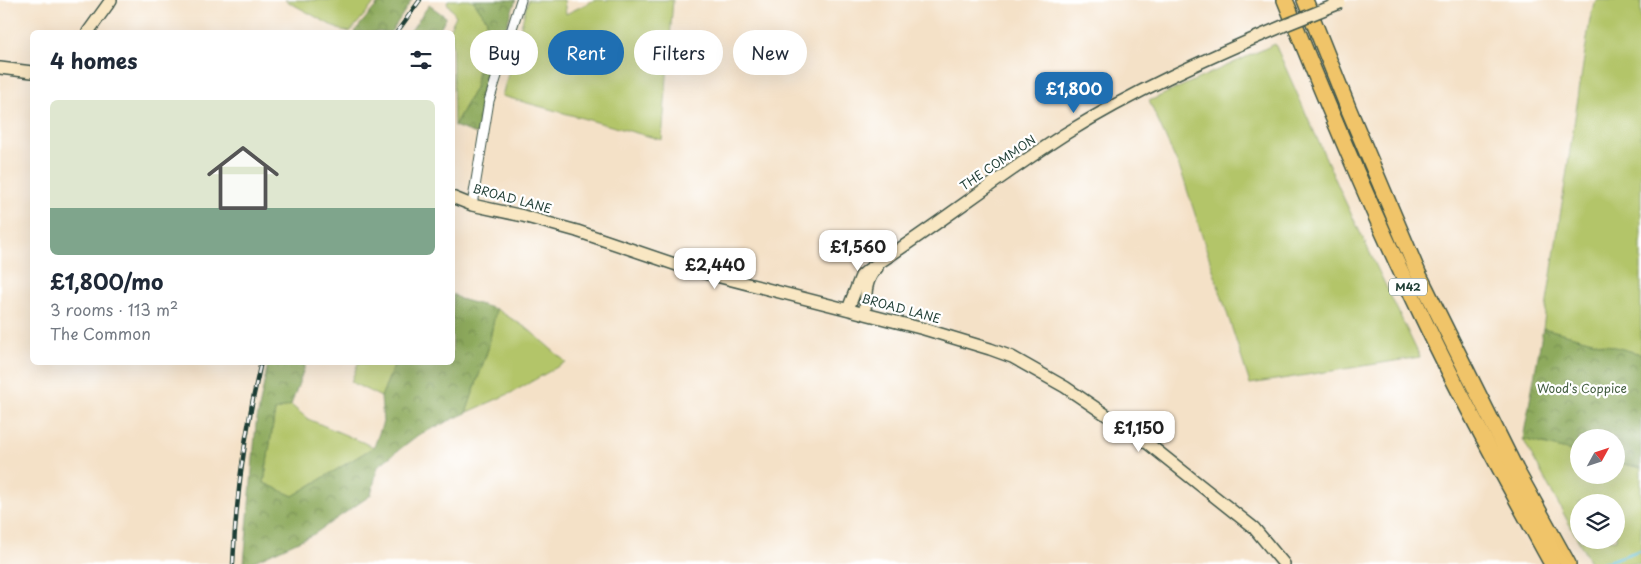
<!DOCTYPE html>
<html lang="en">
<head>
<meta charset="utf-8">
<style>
	:root { --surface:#fff; --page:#f6f6f7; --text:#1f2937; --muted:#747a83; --accent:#1f6fb2 }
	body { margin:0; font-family:"Playpen Sans",sans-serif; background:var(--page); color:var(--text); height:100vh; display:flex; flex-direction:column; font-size:19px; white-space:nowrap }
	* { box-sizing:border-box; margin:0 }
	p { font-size:16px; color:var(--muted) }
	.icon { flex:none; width:28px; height:28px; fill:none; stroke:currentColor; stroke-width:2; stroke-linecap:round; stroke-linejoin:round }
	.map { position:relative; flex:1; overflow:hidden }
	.details { position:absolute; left:30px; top:30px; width:425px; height:335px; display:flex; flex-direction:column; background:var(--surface); border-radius:8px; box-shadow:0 5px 20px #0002 }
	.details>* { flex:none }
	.banner { position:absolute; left:470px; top:30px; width:475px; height:45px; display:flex; gap:10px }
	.needle { width:32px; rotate:50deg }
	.buttons { position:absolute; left:1570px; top:429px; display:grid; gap:10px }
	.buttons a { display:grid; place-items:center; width:55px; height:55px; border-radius:50%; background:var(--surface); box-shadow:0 5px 20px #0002; font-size:25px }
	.price { position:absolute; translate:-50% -42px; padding:0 11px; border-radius:10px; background:#fff; color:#222; font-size:16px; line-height:32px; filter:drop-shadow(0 1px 2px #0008) }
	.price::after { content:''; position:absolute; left:50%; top:30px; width:15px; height:11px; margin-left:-8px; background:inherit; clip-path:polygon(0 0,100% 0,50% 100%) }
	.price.selected { background:var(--accent); color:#fff }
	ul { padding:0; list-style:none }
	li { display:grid; align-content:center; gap:10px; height:265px; padding:0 20px }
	li span { display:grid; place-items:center; height:155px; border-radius:8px; color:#555 }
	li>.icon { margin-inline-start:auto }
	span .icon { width:90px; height:90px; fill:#fffc; stroke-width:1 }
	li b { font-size:21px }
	h2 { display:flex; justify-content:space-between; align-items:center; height:60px; padding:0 20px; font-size:21px }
	.chip { padding:0 18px; border-radius:22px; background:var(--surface); box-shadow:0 5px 20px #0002; font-size:18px; line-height:45px }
	.chip.selected { background:var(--accent); color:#fff }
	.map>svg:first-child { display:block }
	.green { fill:#b3c569; stroke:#69814e; fill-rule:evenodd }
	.forest { fill:url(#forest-crowns); stroke:#567448 }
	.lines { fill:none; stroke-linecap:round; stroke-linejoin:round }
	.stream { stroke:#64c3e2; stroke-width:2.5 }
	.street-casing { stroke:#3f564a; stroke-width:11 }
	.secondary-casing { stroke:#3f564a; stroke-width:14 }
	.highway-casing { stroke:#3f564a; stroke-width:18 }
	.street { stroke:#fff; stroke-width:9 }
	.secondary { stroke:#f9e7c3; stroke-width:11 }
	.highway { stroke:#f0c469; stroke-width:15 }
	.rail-casing { stroke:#1f3d34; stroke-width:4.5 }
	.rail { stroke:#fff; stroke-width:2.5; stroke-dasharray:8; stroke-linecap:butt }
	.secondary-bridge-casing { stroke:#3f564a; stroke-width:14; stroke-linecap:butt }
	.secondary-bridge { stroke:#f9e7c3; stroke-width:11 }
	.labels { text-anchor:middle; stroke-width:4.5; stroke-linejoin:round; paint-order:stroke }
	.shield { fill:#fff; stroke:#627771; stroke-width:1 }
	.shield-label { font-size:11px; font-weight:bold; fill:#1f3d34 }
	.street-label { font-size:12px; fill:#1f3d34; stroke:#fff }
	.park-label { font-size:12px; fill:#445f41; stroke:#fff }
</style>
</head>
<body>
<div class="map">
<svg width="1641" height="564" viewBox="0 0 1641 564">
	<defs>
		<pattern id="forest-crowns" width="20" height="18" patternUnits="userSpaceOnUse" patternTransform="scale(1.25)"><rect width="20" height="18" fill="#8eaa5d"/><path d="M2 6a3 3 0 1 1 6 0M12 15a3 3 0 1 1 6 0" fill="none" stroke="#738c4e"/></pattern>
	</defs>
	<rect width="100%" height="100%" fill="#fff"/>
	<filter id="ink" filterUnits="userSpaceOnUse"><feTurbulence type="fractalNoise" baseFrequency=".02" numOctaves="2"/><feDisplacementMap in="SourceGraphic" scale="10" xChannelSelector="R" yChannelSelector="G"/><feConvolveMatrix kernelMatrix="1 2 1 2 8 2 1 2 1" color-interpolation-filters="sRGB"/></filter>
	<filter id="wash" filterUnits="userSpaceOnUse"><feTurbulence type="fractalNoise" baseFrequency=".0096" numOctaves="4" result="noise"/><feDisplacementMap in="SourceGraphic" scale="20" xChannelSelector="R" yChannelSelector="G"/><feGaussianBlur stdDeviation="1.12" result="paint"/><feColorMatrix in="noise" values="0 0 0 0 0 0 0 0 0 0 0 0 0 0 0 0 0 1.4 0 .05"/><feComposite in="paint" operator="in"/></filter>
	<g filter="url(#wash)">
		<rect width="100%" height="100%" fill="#f4e1c7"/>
		<!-- green -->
		<g class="green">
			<polygon points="285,0 377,0 350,32 338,29"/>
			<polygon points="448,0 473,0 487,20 475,88 454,126 452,32 448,32 456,16 447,3"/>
			<polygon points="528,0 564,0 566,14 594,0 673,0 662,140 502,96"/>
			<polygon points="1599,0 1641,0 1641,354 1543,328 1590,19 1594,3"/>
			<polygon points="1275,44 1345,201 1420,357 1250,384 1182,174 1149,101"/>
			<polygon points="496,309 528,329 566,362 513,392 466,413 488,349"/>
			<polygon points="358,363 395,363 381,397 351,382"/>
			<polygon points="291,405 308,419 374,447 293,496 264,483 275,411"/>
			<path d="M1523,439L1579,453V475H1616V462L1641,468V564H1591ZM1579,502H1616V540H1579Z"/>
		</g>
		<!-- forest -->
		<g class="forest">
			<polygon points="381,0 412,0 391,32 354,32"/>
			<polygon points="473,0 516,0 504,32 477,134 454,126 475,88 487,20"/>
			<polygon points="429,5 446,17 438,32 410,32"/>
			<polygon points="453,294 460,299 496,309 488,349 466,413 418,435 378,466 371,495 314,534 248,564 244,564 256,424 268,363 306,363 291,405 275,411 264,483 293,496 374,447 383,422 381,397 395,363 452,362"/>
			<polygon points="1543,328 1641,354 1641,468 1616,462 1616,438 1579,438 1579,453 1523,439"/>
		</g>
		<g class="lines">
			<!-- stream -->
			<polyline class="stream" points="1600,564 1641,550"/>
		</g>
	</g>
	<g filter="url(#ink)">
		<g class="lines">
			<!-- street casing -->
			<g class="street-casing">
				<polyline id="street" points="472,205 489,101 521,0"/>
			</g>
			<!-- secondary casing -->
			<g class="secondary-casing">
				<g id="secondary">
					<polyline points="88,32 111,0"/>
					<polyline points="0,68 32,72"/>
					<polyline points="452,197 472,205 523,216 577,231 689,269 924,329 990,349 1012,357 1065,387 1146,442 1254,528 1284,564"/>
					<path d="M848,309L861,276L868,270C935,227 998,177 1065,134C1134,91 1208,58 1283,26"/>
					<path d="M865,313C866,297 864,280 877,268"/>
				</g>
			</g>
			<!-- highway casing -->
			<g class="highway-casing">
				<g id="highway">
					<path d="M1285,0C1328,107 1372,213 1422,316C1462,400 1507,482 1552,564"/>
					<polyline points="1305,0 1349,110 1418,273 1516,470 1568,564"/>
				</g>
			</g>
			<!-- street -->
			<use href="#street" class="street"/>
			<!-- secondary -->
			<use href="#secondary" class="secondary"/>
			<!-- highway -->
			<use href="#highway" class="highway"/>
			<!-- rail casing -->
			<g class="rail-casing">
				<g id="rail">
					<polyline points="397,32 420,0"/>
					<path d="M233,564C236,494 245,430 261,362"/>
				</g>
			</g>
			<!-- rail -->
			<use href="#rail" class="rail"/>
			<!-- secondary-bridge casing -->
			<g class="secondary-bridge-casing">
				<polyline id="secondary-bridge" points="1283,26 1340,3"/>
			</g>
			<!-- secondary-bridge -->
			<use href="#secondary-bridge" class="secondary-bridge"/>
		</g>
	</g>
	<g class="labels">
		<!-- shield labels -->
		<rect class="shield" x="1389" y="278.5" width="38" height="17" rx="4"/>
		<g class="shield-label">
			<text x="1408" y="291">M42</text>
		</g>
		<!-- street labels -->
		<g class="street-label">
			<text transform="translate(998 163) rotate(-34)" y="4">THE COMMON</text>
			<text transform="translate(512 199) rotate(15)" y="4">BROAD LANE</text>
			<text transform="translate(901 309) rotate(15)" y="4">BROAD LANE</text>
		</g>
		<!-- park labels -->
		<g class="park-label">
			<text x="1582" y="393">Wood's Coppice</text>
		</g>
	</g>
</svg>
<div class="buttons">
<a><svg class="needle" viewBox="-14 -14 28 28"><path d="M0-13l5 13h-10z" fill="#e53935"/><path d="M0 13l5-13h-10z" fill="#747a83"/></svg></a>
<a><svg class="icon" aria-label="layers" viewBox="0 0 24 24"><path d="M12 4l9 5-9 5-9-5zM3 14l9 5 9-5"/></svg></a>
</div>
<b class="price selected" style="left:1074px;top:114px">£1,800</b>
<b class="price" style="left:858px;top:272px">£1,560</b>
<b class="price" style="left:715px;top:290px">£2,440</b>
<b class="price" style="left:1139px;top:453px">£1,150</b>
<div class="banner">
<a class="chip">Buy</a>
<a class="chip selected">Rent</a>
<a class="chip">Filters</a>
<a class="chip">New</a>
</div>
<section class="details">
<h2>4 homes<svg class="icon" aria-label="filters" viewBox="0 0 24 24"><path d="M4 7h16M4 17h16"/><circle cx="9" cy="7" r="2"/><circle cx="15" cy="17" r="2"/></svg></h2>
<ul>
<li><span style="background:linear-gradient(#dfe7d0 70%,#7fa58c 0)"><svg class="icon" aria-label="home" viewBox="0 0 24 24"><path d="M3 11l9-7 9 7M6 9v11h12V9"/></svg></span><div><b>£1,800/mo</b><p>3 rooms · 113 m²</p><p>The Common</p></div></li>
</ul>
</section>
</div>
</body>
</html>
